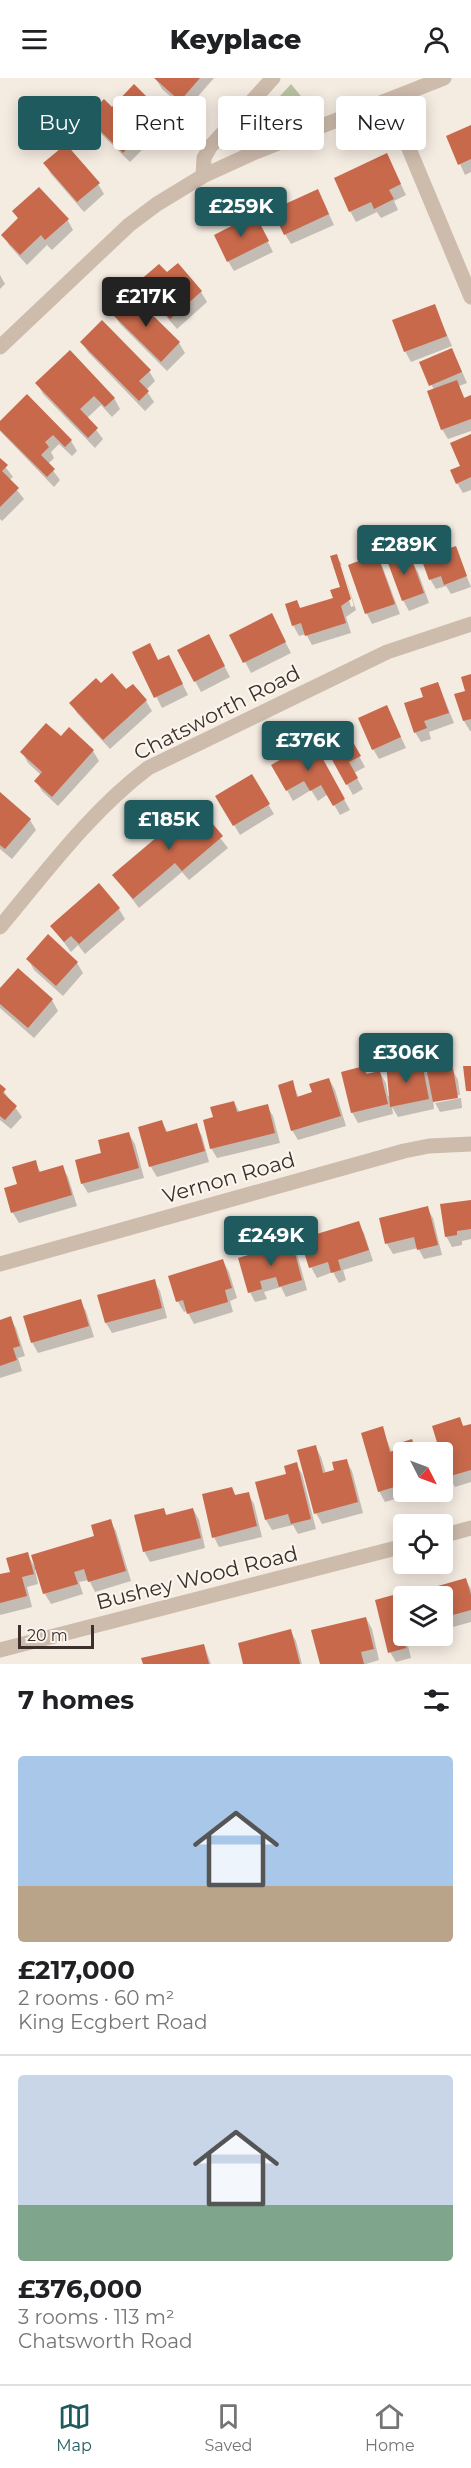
<!DOCTYPE html>
<html lang="en">
<head>
<meta charset="utf-8">
<style>
	:root { --surface:#fff; --page:#f6f6f6; --text:#202124; --muted:#757577; --line:#e0e0e0; --accent:#1f5a5e }
	body { margin:0; font-family:Montserrat,sans-serif; background:var(--page); color:var(--text); height:100vh; display:flex; flex-direction:column; font-size:22px; white-space:nowrap }
	* { box-sizing:border-box; margin:0 }
	p { font-size:20px; color:var(--muted) }
	.icon { flex:none; width:33px; height:33px; fill:none; stroke:currentColor; stroke-width:2; stroke-linecap:round; stroke-linejoin:round }
	.map { position:relative; height:1586px; overflow:hidden }
	.panel { display:flex; flex-direction:column; background:var(--surface); flex:1 }
	.panel>* { flex:none }
	.guide { position:absolute; left:18px; top:18px; width:435px; height:54px; display:flex; gap:12px }
	.needle { width:39px; rotate:132deg }
	.buttons { position:absolute; left:393px; top:1364px; display:grid; gap:12px }
	.buttons a { display:grid; place-items:center; width:60px; height:60px; border-radius:6px; background:var(--surface); box-shadow:0 3px 15px #0003; font-size:30px }
	.scale { position:absolute; left:18px; bottom:15px; width:76px; box-sizing:border-box; padding-left:6px; border:3px solid #3b302b; border-top:0; font-size:16px; line-height:21px; white-space:nowrap; color:#3b302b; -webkit-text-stroke:4px #fbf5ee; paint-order:stroke }
	.price { position:absolute; translate:-50% -51px; padding:0 14px; border-radius:6px; background:var(--accent); color:#fff; font-size:20px; line-height:39px; filter:drop-shadow(0 2px 3px #0008) }
	.price::after { content:''; position:absolute; left:50%; top:36px; width:18px; height:14px; margin-left:-9px; background:inherit; clip-path:polygon(0 0,100% 0,50% 100%) }
	.price.current { background:#222; color:#fff }
	ul { padding:0; list-style:none }
	li { display:grid; align-content:center; gap:12px; height:318px; padding:0 18px }
	li+li { border-top:2px solid var(--line) }
	li span { display:grid; place-items:center; height:186px; border-radius:6px; color:#555 }
	li>.icon { margin-inline-start:auto }
	span .icon { width:108px; height:108px; fill:#fffc; stroke-width:1 }
	li b { font-size:26px }
	h2 { display:flex; justify-content:space-between; align-items:center; height:72px; padding:0 18px; font-size:26px }
	.tag { padding:0 21px; border-radius:6px; background:var(--surface); box-shadow:0 3px 15px #0003; font-size:21px; line-height:54px }
	.tag.current { background:var(--accent); color:#fff }
	header { display:flex; justify-content:space-between; align-items:center; height:78px; padding:0 18px; background:var(--surface); font-size:27px; font-weight:800 }
	.dock { display:flex; justify-content:space-around; align-items:center; height:84px; border-top:2px solid var(--line); background:var(--surface); font-size:16px; color:var(--muted) }
	.dock a { display:grid; justify-items:center; gap:3px }
	.dock .current { color:var(--accent) }
	.map>svg:first-child { display:block }
	.green { fill:#b8c4a0 }
	.shadow { fill:#0003 }
	.building { fill:#c8694b }
	.lines { fill:none; stroke-linecap:round; stroke-linejoin:round }
	.street { stroke:#cdbbac; stroke-width:15 }
	.labels { text-anchor:middle; stroke-width:4.5; stroke-linejoin:round; paint-order:stroke }
	.street-label { font-size:21px; fill:#3b302b; stroke:#fbf5ee }
</style>
</head>
<body>
<header><svg class="icon" aria-label="menu" viewBox="0 0 24 24"><path d="M4 6h16M4 12h16M4 18h16"/></svg>Keyplace<svg class="icon" aria-label="person" viewBox="0 0 24 24"><circle cx="12" cy="8" r="4"/><path d="M4 21q1-7 8-7t8 7"/></svg></header>
<div class="map">
<svg width="471" height="1586" viewBox="0 0 471 1586">
	<rect width="100%" height="100%" fill="#f4ebe1"/>
	<!-- green -->
	<polygon class="green" points="291,6 309,28 248,53"/>
	<!-- shadow -->
	<g class="shadow">
		<polygon points="214,0 186,32 162,11 156,1"/>
		<polygon points="112,31 162,36 168,46 130,84 94,49 88,39"/>
		<polygon points="471,49 471,94 465,97 460,86"/>
		<polygon points="45,86 98,106 104,116 84,134 51,96"/>
		<polygon points="392,88 406,117 394,123 398,132 381,140 377,134 356,144 350,133"/>
		<polygon points="323,123 334,147 291,166 285,156"/>
		<polygon points="14,134 67,141 73,152 52,172 47,167 27,187 9,167 3,157 19,142"/>
		<polygon points="260,148 273,174 234,193 228,183"/>
		<polygon points="177,187 201,214 207,224 177,251 146,215 140,205 167,196"/>
		<polygon points="0,197 5,206 0,211"/>
		<polygon points="131,218 179,265 185,275 167,293 120,246 114,236"/>
		<polygon points="434,228 452,268 411,284 405,273"/>
		<polygon points="82,264 149,293 155,303 146,312 154,324 145,333 88,274"/>
		<polygon points="457,282 467,305 459,308 465,321 471,321 471,353 448,361 442,351 434,312 421,285"/>
		<polygon points="37,305 114,320 120,331 112,339 101,327 87,340 103,361 95,370 43,316"/>
		<polygon points="27,319 71,363 77,373 72,378 59,366 51,374 54,380 48,386 60,402 54,409 0,353 0,345"/>
		<polygon points="471,358 471,412 463,415 457,405"/>
		<polygon points="0,382 13,399 9,402 24,421 2,443 0,441"/>
		<polygon points="431,465 438,476 455,470 471,509 451,516 446,508 436,511 430,501"/>
		<polygon points="374,471 380,482 400,536 372,546 367,536 350,488 362,483"/>
		<polygon points="399,473 406,486 412,484 418,494 429,525 409,533 403,522"/>
		<polygon points="336,478 342,487 339,487 351,529 354,528 342,488 356,532 346,539 351,555 312,567 306,556 299,558 293,547 297,524 301,532 335,521 342,510"/>
		<polygon points="277,548 291,575 251,595 231,557"/>
		<polygon points="214,568 230,599 201,614 179,573"/>
		<polygon points="134,574 174,589 188,617 162,630"/>
		<polygon points="471,598 471,653 470,653 464,643 456,617 467,614"/>
		<polygon points="438,605 454,645 429,654 431,661 421,664 415,654 425,620"/>
		<polygon points="126,613 146,623 152,633 110,671 77,635 71,625"/>
		<polygon points="387,629 406,670 379,681 373,671"/>
		<polygon points="343,649 365,689 354,695 363,711 353,717 322,661"/>
		<polygon points="61,660 93,673 99,683 58,728 42,713 36,703 41,697 28,685 22,674"/>
		<polygon points="312,665 350,732 340,737 328,716 318,723 311,712 293,723 273,687"/>
		<polygon points="251,698 274,736 240,757 217,718"/>
		<polygon points="0,716 30,742 36,752 12,781 0,771"/>
		<polygon points="196,729 228,770 189,802 182,794 139,830 114,797"/>
		<polygon points="119,831 125,841 85,876 78,867 71,874 52,848"/>
		<polygon points="49,859 77,885 83,895 63,918 34,892 28,881"/>
		<polygon points="18,892 52,922 58,933 34,960 0,930 0,912"/>
		<polygon points="401,985 408,998 414,997 421,986 427,996 452,991 458,1002 460,1017 435,1022 435,1025 461,1020 462,1030 440,1034 433,1021 434,1031 398,1039 392,1029 393,1036 358,1045 352,1034 364,990 368,997 380,995 386,1005 388,1018 391,1017"/>
		<polygon points="329,1001 335,1012 346,1048 298,1062 292,1052 292,1004 299,1020 314,1015"/>
		<polygon points="0,1008 22,1039 11,1051 0,1042"/>
		<polygon points="234,1024 240,1035 267,1028 273,1038 280,1065 217,1080 211,1070 215,1040"/>
		<polygon points="162,1044 168,1055 196,1047 202,1058 209,1084 157,1099 151,1089 140,1050"/>
		<polygon points="129,1056 135,1066 144,1100 88,1115 82,1105 103,1076"/>
		<polygon points="35,1084 41,1095 62,1088 68,1099 77,1128 19,1145 13,1135 5,1111 19,1106"/>
		<polygon points="471,1123 471,1161 462,1163 462,1167 452,1169 446,1158"/>
		<polygon points="427,1130 433,1140 442,1177 424,1181 418,1170 393,1176 387,1166 381,1141"/>
		<polygon points="358,1145 364,1155 373,1183 343,1192 346,1202 339,1205 333,1194 317,1200 311,1189"/>
		<polygon points="291,1166 297,1176 307,1212 286,1219 281,1209 264,1214 267,1221 255,1224 250,1214"/>
		<polygon points="223,1183 229,1194 237,1220 230,1223 233,1234 194,1246 187,1233 184,1234 178,1224 170,1199"/>
		<polygon points="154,1203 160,1213 167,1240 112,1255 106,1245 99,1218"/>
		<polygon points="80,1223 86,1233 94,1259 38,1275 32,1264"/>
		<polygon points="10,1240 16,1250 25,1278 18,1280 22,1293 0,1300 0,1243"/>
		<polygon points="459,1341 464,1349 471,1347 471,1404 455,1409 449,1399 441,1374"/>
		<polygon points="382,1350 392,1375 399,1373 412,1363 418,1374 404,1374 404,1413 422,1413 385,1424 379,1413"/>
		<polygon points="315,1368 321,1379 326,1396 336,1393 346,1382 352,1393 363,1435 322,1446 316,1435"/>
		<polygon points="296,1386 302,1396 316,1451 298,1456 293,1447 272,1452 266,1442 287,1397"/>
		<polygon points="232,1410 236,1419 248,1416 254,1426 262,1459 219,1469 214,1459"/>
		<polygon points="163,1431 167,1438 193,1431 199,1442 205,1470 150,1484 144,1473"/>
		<polygon points="110,1443 116,1453 131,1503 95,1514 89,1502 79,1504 83,1516 51,1526 45,1516 37,1492 35,1492 38,1506 27,1509 32,1529 0,1537 0,1498 12,1495 27,1476 36,1491 96,1459"/>
		<polygon points="466,1502 471,1511 471,1544 442,1552 442,1518 427,1518"/>
		<polygon points="415,1513 418,1518 404,1518 404,1557 419,1557 406,1560 411,1580 396,1584 390,1574 376,1523"/>
		<polygon points="366,1540 372,1551 379,1582 366,1586 321,1586"/>
		<polygon points="290,1552 296,1563 302,1586 245,1586"/>
		<polygon points="204,1567 211,1586 144,1586"/>
	</g>
	<!-- building -->
	<g class="building">
		<polygon points="154,0 200,0 180,23"/>
		<polygon points="134,6 163,35 123,75 86,39 104,21 112,29"/>
		<polygon points="471,47 471,81 458,87 446,58"/>
		<polygon points="66,66 100,105 77,124 43,85"/>
		<polygon points="387,75 401,106 389,112 394,121 374,131 371,124 349,134 334,100"/>
		<polygon points="39,109 69,141 45,162 41,157 20,177 1,157 18,140 12,133"/>
		<polygon points="318,111 329,136 284,157 272,132"/>
		<polygon points="255,136 269,163 227,184 214,157"/>
		<polygon points="178,185 202,213 170,241 138,204 159,186 167,194"/>
		<polygon points="131,216 180,264 161,284 112,236"/>
		<polygon points="435,226 447,258 404,274 392,242"/>
		<polygon points="102,242 151,292 139,303 149,313 139,323 80,264"/>
		<polygon points="452,270 462,294 429,308 419,284"/>
		<polygon points="70,272 115,320 105,329 94,318 80,331 98,350 88,360 35,305"/>
		<polygon points="457,302 464,320 471,317 471,341 441,352 427,313"/>
		<polygon points="27,316 72,362 65,369 53,357 45,364 49,369 41,377 55,391 47,399 0,352 0,343"/>
		<polygon points="471,356 471,399 456,406 450,392 460,388 450,365"/>
		<polygon points="0,380 8,387 2,393 19,410 0,429"/>
		<polygon points="432,464 436,475 456,468 467,498 444,507 441,498 429,502 417,469"/>
		<polygon points="375,470 395,526 365,536 348,487 361,482 358,476"/>
		<polygon points="400,471 404,485 412,482 424,515 402,523 385,477"/>
		<polygon points="337,476 351,521 341,528 346,545 305,558 301,545 292,548 285,526 297,522 300,530 333,520 330,512 340,509 330,478"/>
		<polygon points="272,535 286,564 243,585 229,557"/>
		<polygon points="209,556 225,588 194,604 177,572"/>
		<polygon points="150,565 158,582 169,577 183,606 154,620 132,574"/>
		<polygon points="112,595 126,611 133,606 147,622 103,662 69,625 96,600 101,605"/>
		<polygon points="471,596 471,641 463,643 454,616 465,613 461,599"/>
		<polygon points="438,604 449,635 424,643 427,650 414,655 404,625 423,619 420,610"/>
		<polygon points="387,627 401,659 372,672 358,640"/>
		<polygon points="46,645 61,658 69,649 94,672 52,719 34,703 42,694 20,674"/>
		<polygon points="343,647 361,678 349,684 358,700 346,707 320,660"/>
		<polygon points="313,663 345,721 333,728 321,707 310,713 304,703 286,713 271,687"/>
		<polygon points="252,696 270,726 233,748 215,718"/>
		<polygon points="0,714 31,741 5,771 0,767"/>
		<polygon points="196,726 223,758 182,793 175,785 133,821 112,797"/>
		<polygon points="99,805 120,830 79,866 71,858 64,864 50,848"/>
		<polygon points="48,856 78,884 56,908 26,881"/>
		<polygon points="18,890 53,921 28,950 0,926 0,910"/>
		<polygon points="402,983 404,997 412,996 411,986 422,985 429,1021 390,1029 386,985"/>
		<polygon points="364,988 366,996 380,993 388,1026 351,1035 341,994"/>
		<polygon points="463,988 471,988 471,1013 466,1013"/>
		<polygon points="453,990 458,1020 433,1024 427,994"/>
		<polygon points="329,1000 341,1038 291,1053 278,1007 293,1002 297,1019 312,1014 309,1006"/>
		<polygon points="0,1006 6,1011 3,1015 17,1028 5,1042 0,1038"/>
		<polygon points="234,1023 237,1034 268,1026 275,1055 210,1071 203,1042 213,1039 210,1029"/>
		<polygon points="162,1042 166,1054 197,1045 205,1073 149,1089 138,1049"/>
		<polygon points="129,1054 139,1090 81,1106 75,1082 101,1075 98,1062"/>
		<polygon points="36,1082 39,1094 63,1087 72,1117 11,1135 4,1110 17,1106 12,1089"/>
		<polygon points="471,1122 471,1151 457,1153 457,1157 445,1159 440,1126"/>
		<polygon points="428,1128 438,1167 417,1172 414,1159 385,1166 379,1140"/>
		<polygon points="359,1143 369,1172 338,1182 341,1192 331,1195 328,1184 309,1190 304,1174 311,1171 307,1159"/>
		<polygon points="292,1164 302,1202 279,1209 276,1199 260,1203 262,1211 248,1215 238,1180"/>
		<polygon points="223,1181 232,1210 225,1212 228,1224 187,1236 183,1222 176,1224 168,1198"/>
		<polygon points="155,1201 162,1230 105,1245 97,1217"/>
		<polygon points="81,1221 89,1248 31,1265 23,1238"/>
		<polygon points="11,1238 20,1268 13,1270 17,1282 0,1288 0,1242"/>
		<polygon points="460,1339 463,1348 471,1346 471,1392 447,1399 442,1374 440,1374 432,1348"/>
		<polygon points="383,1348 390,1374 398,1371 396,1366 412,1361 416,1374 404,1374 404,1406 378,1414 361,1355"/>
		<polygon points="316,1367 323,1395 334,1392 332,1384 347,1381 358,1424 314,1436 297,1372"/>
		<polygon points="297,1384 311,1441 291,1446 288,1436 265,1442 255,1404 286,1396 284,1388"/>
		<polygon points="232,1409 235,1417 249,1414 257,1448 212,1460 202,1416"/>
		<polygon points="164,1430 166,1437 193,1430 201,1460 143,1474 134,1437"/>
		<polygon points="111,1441 126,1493 88,1504 84,1491 74,1494 78,1506 43,1516 31,1477 94,1458 91,1447"/>
		<polygon points="28,1474 34,1496 22,1499 27,1518 0,1525 0,1496 10,1494 6,1480"/>
		<polygon points="466,1500 471,1517 471,1532 442,1540 442,1518 426,1518 424,1512"/>
		<polygon points="415,1511 417,1518 404,1518 404,1549 401,1550 406,1570 388,1575 375,1522"/>
		<polygon points="366,1539 374,1571 361,1574 364,1586 320,1586 311,1552"/>
		<polygon points="291,1551 300,1586 243,1586 238,1565"/>
		<polygon points="204,1566 209,1586 143,1586 141,1580"/>
	</g>
	<g class="lines">
		<!-- street -->
		<g class="street">
			<polyline points="389,23 471,219"/>
			<polyline points="203,98 204,80 210,69 273,0"/>
			<polyline points="0,269 129,147 157,126 203,98 253,75 444,0"/>
			<path d="M0,849C46,794 90,734 148,690L387,574L471,546"/>
			<polyline points="0,1186 404,1073 429,1068 471,1066"/>
			<polyline points="442,1458 471,1450"/>
			<polyline points="0,1572 404,1468"/>
		</g>
	</g>
	<g class="labels">
		<!-- street labels -->
		<g class="street-label">
			<text transform="translate(217 635) rotate(-27)" y="7">Chatsworth Road</text>
			<text transform="translate(229 1100) rotate(-16)" y="7">Vernon Road</text>
			<text transform="translate(197 1500) rotate(-14)" y="7">Bushey Wood Road</text>
		</g>
	</g>
</svg>
<div class="buttons">
<a><svg class="needle" viewBox="-14 -14 28 28"><path d="M0-13l5 13h-10z" fill="#e53935"/><path d="M0 13l5-13h-10z" fill="#757577"/></svg></a>
<a><svg class="icon" aria-label="locate" viewBox="0 0 24 24"><circle cx="12" cy="12" r="6"/><path d="M12 2v4M12 18v4M2 12h4M18 12h4"/></svg></a>
<a><svg class="icon" aria-label="layers" viewBox="0 0 24 24"><path d="M12 4l9 5-9 5-9-5zM3 14l9 5 9-5"/></svg></a>
</div>
<div class="scale">20 m</div>
<b class="price" style="left:241px;top:160px">£259K</b>
<b class="price current" style="left:146px;top:250px">£217K</b>
<b class="price" style="left:404px;top:498px">£289K</b>
<b class="price" style="left:308px;top:694px">£376K</b>
<b class="price" style="left:169px;top:773px">£185K</b>
<b class="price" style="left:406px;top:1006px">£306K</b>
<b class="price" style="left:271px;top:1189px">£249K</b>
<div class="guide">
<a class="tag current">Buy</a>
<a class="tag">Rent</a>
<a class="tag">Filters</a>
<a class="tag">New</a>
</div>
</div>
<section class="panel">
<h2>7 homes<svg class="icon" aria-label="filters" viewBox="0 0 24 24"><path d="M4 7h16M4 17h16"/><circle cx="9" cy="7" r="2"/><circle cx="15" cy="17" r="2"/></svg></h2>
<ul>
<li><span style="background:linear-gradient(#a9c7e8 70%,#b9a48a 0)"><svg class="icon" aria-label="home" viewBox="0 0 24 24"><path d="M3 11l9-7 9 7M6 9v11h12V9"/></svg></span><div><b>£217,000</b><p>2 rooms · 60 m²</p><p>King Ecgbert Road</p></div></li>
<li><span style="background:linear-gradient(#c9d6e8 70%,#7fa58c 0)"><svg class="icon" aria-label="home" viewBox="0 0 24 24"><path d="M3 11l9-7 9 7M6 9v11h12V9"/></svg></span><div><b>£376,000</b><p>3 rooms · 113 m²</p><p>Chatsworth Road</p></div></li>
</ul>
</section>
<nav class="dock">
<a class="current"><svg class="icon" aria-label="map" viewBox="0 0 24 24"><path d="M3 6l6-2 6 2 6-2v14l-6 2-6-2-6 2zM9 4v14M15 6v14"/></svg>Map</a>
<a><svg class="icon" aria-label="saved" viewBox="0 0 24 24"><path d="M7 4h10v16l-5-4-5 4z"/></svg>Saved</a>
<a><svg class="icon" aria-label="home" viewBox="0 0 24 24"><path d="M3 11l9-7 9 7M6 9v11h12V9"/></svg>Home</a>
</nav>
</body>
</html>
